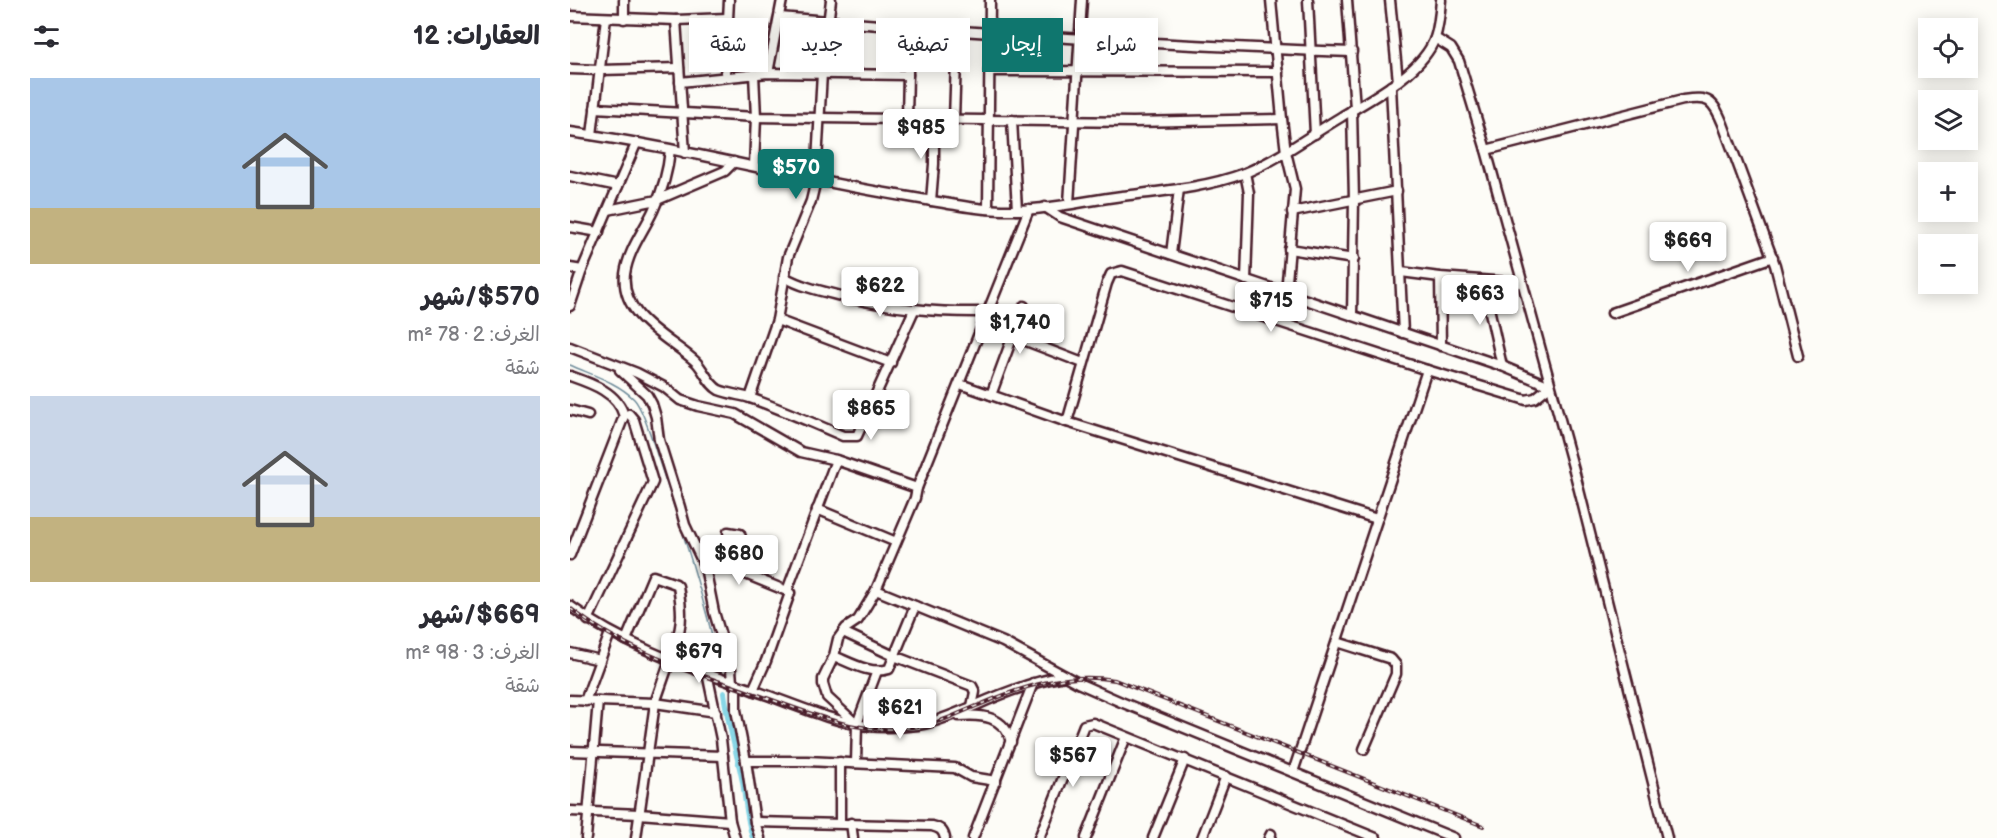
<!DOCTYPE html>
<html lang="ar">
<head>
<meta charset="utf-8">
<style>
	:root { --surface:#fff; --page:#f2f2f3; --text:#2b2b33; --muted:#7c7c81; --accent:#0f766e }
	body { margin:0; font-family:"Balsamiq Sans","Playpen Sans Arabic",sans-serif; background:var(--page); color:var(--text); direction:rtl; height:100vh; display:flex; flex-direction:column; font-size:22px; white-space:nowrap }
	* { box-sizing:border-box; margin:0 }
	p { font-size:20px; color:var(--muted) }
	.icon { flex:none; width:33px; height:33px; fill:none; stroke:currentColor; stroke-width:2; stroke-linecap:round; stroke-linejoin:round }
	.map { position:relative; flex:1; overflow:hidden; direction:ltr }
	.side { display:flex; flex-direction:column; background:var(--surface); width:570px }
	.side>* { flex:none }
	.hud { position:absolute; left:18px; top:18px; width:570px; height:54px; direction:rtl; display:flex; gap:12px }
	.controls { position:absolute; left:1348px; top:18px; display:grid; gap:12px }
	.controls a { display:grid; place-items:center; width:60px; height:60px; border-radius:0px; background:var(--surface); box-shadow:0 3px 15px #0003; font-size:30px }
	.price { position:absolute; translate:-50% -51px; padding:0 14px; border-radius:6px; background:#fff; color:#222; font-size:20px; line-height:39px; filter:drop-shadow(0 2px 3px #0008) }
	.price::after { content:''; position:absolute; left:50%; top:36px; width:18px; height:14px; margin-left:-9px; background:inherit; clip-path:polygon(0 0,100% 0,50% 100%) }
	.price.on { background:var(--accent); color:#fff }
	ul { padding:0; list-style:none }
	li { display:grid; align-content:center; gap:12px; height:318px; padding:0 30px }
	li span { display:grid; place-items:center; height:186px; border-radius:0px; color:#555 }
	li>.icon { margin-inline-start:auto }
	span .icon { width:108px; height:108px; fill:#fffc; stroke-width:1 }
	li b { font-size:26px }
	h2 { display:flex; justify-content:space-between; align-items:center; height:72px; padding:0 30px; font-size:26px }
	.pill { padding:0 21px; border-radius:0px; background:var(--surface); box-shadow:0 3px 15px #0003; font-size:21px; line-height:54px }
	.pill.on { background:var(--accent); color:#fff }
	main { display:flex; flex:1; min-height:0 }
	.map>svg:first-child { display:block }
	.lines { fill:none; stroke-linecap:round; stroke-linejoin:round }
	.stream { stroke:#6f8d9b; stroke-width:1.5 }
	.canal { stroke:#88d6e6; stroke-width:6 }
	.minor-casing { stroke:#4a1f2b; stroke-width:13 }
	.minor { stroke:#fdfcf7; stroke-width:8 }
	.rail-casing { stroke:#4a1f2b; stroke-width:4 }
	.rail { stroke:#fdfcf7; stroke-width:1.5; stroke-dasharray:4.5; stroke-linecap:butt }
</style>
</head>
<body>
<main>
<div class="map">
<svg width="1427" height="838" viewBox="0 0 1427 838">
	<rect width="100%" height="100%" fill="#fdfcf7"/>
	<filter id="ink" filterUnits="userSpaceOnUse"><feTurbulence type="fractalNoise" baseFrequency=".0167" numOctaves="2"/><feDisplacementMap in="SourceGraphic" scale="12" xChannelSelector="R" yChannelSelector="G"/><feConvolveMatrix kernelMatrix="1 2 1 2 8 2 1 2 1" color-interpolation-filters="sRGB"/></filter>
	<g filter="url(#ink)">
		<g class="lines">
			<!-- stream -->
			<path class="stream" d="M0,365C22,375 47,382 64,399C72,407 84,445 88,458C112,529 135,600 151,673"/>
			<!-- canal -->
			<path class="canal" d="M154,693C158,723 167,752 173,782C176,801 177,819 183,838"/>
			<!-- minor casing -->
			<g class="minor-casing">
				<g id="minor">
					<polyline points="701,0 712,119 716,152 725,189 716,293"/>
					<polyline points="738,0 745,134"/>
					<polyline points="777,0 785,108"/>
					<polyline points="820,0 828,81"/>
					<polyline points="0,16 106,20 157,18"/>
					<path d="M209,17C400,33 590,45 782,52"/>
					<polyline points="54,19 54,0"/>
					<polyline points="106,20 115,153"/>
					<polyline points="865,38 881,48 889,61 916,150 1005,474 1097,838"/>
					<polyline points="0,69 30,70 109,68"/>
					<polyline points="419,71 708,72"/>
					<polyline points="198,73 212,0"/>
					<polyline points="155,77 159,0"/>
					<polyline points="110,82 198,73 338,75"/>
					<polyline points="821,86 833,333"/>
					<polyline points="25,108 186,117 249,118 563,122 712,119"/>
					<polyline points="782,110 784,200 782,315"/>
					<polyline points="337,118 339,28"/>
					<polyline points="384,119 387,31"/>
					<polyline points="442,120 447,210"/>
					<path d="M0,132C110,147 218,177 327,195C367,201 406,211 446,210C479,210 518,200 552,196C593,191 635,188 675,173C709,159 739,136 771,117C802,98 852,73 865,38C869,26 870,13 871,0"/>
					<polyline points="22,135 36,18"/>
					<path d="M100,150C98,172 92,192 83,211C73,232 58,251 55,274C50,317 100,338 126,362C135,371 138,384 149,390C159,394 170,395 180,398C211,409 243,423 273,436H287L344,310"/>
					<path d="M916,150L1113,100C1139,96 1143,100 1153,124L1205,265L1228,356"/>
					<polyline points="184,166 186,117 184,74"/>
					<polyline points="675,173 679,193 676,280"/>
					<polyline points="0,176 48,186"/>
					<polyline points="361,201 364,164 364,119"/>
					<polyline points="499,203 512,0"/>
					<polyline points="475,207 490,217 932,366 980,386 965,398 956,400 857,370 552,271 541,274 537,283 497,422"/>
					<polyline points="418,209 420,0"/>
					<polyline points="459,209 347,488 345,498 306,590 433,642 508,683 551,702 884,838"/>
					<polyline points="38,210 87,200 155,171 164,162"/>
					<polyline points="722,212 827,191"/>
					<polyline points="0,227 29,232"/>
					<polyline points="719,249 784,259"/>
					<polyline points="601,254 609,189"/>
					<polyline points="0,268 12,270"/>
					<polyline points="831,272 870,277 951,283"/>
					<path d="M214,277C232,287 251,291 271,296C322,308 365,313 418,312"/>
					<polyline points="870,277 871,346"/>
					<polyline points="913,281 932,366"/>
					<polyline points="0,306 12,270 66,144"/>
					<polyline points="1042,313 1203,257"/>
					<polyline points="207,320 321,363"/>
					<polyline points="443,336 513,363"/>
					<polyline points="0,347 67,373 94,387 110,400 128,406 165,414 231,452 266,460 347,488"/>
					<polyline points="50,370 77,395 82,404 86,417 89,440 110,507 115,525 135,567 144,612 161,669 162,683"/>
					<path d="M0,376C20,383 48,392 54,416L0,555"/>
					<polyline points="390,384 497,422 807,519"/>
					<polyline points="421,395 454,306"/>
					<polyline points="180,398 207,320 218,257 241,201 246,180 252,73 261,0"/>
					<polyline points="0,410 18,415"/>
					<polyline points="247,509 326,542"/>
					<path d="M158,532L170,534L173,544L169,548C168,557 166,565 173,573L217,591"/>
					<path d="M0,606C58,649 127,670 194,694C228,706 263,722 298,726C315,728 332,727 348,725C369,722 386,713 404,706C433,693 463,681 495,676"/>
					<polyline points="18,620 83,482 64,420 59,414"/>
					<polyline points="273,632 324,656 402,686 405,692 402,706"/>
					<path d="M56,640L83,576L106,584L108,586C111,604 114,625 105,642C103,648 99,653 96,659"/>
					<polyline points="767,642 821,659 826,665 826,674 794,749"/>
					<polyline points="0,653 30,660"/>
					<path d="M264,656C281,663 301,675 319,669L345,606"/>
					<polyline points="137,673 151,739 160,821 165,838"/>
					<polyline points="166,684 166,710 176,761 185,822 190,838"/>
					<polyline points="183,690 196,661 220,593 217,591 266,460"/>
					<polyline points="0,700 85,703 146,712"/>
					<polyline points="15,701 40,633"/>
					<path d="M389,716C411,714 435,716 441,742"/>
					<polyline points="284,722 257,697 253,684 253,679 264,656 268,639 276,628 288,620 306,590"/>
					<polyline points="0,751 153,756"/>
					<polyline points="176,761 237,761 385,768 401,777 426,781"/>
					<polyline points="286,763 287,724 307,671"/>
					<polyline points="723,772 857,370"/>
					<polyline points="0,811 69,814 160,821"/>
					<path d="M185,822L362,826C370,828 373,830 375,838"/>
					<polyline points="270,823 270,762"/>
					<polyline points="281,823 283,838"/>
					<polyline points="16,838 28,701"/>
					<polyline points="66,838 85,703 100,660"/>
					<polyline points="403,838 463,683"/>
					<polyline points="469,838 514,725 523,723 806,838"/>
					<polyline points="516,838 556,737"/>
					<polyline points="583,838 615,759"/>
					<polyline points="632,838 656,776"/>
					<polyline points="699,838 701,834"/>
				</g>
			</g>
			<!-- minor -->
			<use href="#minor" class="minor"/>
			<!-- rail casing -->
			<g class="rail-casing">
				<path id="rail" d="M0,608C54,651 121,671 185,694C218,705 251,719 285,726C305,730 329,730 349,726C371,723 388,713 409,705C454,686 496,672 545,680L913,826"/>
			</g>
			<!-- rail -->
			<use href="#rail" class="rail"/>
		</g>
	</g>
</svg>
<div class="controls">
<a><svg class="icon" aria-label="locate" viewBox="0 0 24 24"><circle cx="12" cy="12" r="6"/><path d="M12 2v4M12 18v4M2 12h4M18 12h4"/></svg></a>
<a><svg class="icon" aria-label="layers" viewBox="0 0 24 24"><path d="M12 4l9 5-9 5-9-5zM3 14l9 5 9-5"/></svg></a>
<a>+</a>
<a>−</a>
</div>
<b class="price" style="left:351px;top:160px">$985</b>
<b class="price on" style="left:226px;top:200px">$570</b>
<b class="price" style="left:1118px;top:273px">$669</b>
<b class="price" style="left:310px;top:318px">$622</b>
<b class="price" style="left:910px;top:326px">$663</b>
<b class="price" style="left:701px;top:333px">$715</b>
<b class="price" style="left:450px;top:355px">$1,740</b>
<b class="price" style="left:301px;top:441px">$865</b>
<b class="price" style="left:169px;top:586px">$680</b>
<b class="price" style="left:129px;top:684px">$679</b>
<b class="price" style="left:330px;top:740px">$621</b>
<b class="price" style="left:503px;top:788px">$567</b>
<div class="hud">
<a class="pill">شراء</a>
<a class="pill on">إيجار</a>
<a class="pill">تصفية</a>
<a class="pill">جديد</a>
<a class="pill">شقة</a>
</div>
</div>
<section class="side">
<h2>العقارات: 12<svg class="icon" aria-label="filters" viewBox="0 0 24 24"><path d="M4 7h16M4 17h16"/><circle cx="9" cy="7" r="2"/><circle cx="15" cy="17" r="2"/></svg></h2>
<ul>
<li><span style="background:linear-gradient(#a9c7e8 70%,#c2b280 0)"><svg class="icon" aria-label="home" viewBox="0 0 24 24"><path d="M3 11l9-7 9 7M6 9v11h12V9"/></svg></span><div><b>$570/شهر</b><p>الغرف: 2 · 78 m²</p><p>شقة</p></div></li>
<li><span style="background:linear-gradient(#c9d6e8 65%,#c2b280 0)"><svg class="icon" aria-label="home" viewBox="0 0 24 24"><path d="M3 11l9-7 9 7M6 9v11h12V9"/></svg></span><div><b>$669/شهر</b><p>الغرف: 3 · 98 m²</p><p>شقة</p></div></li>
</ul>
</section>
</main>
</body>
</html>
